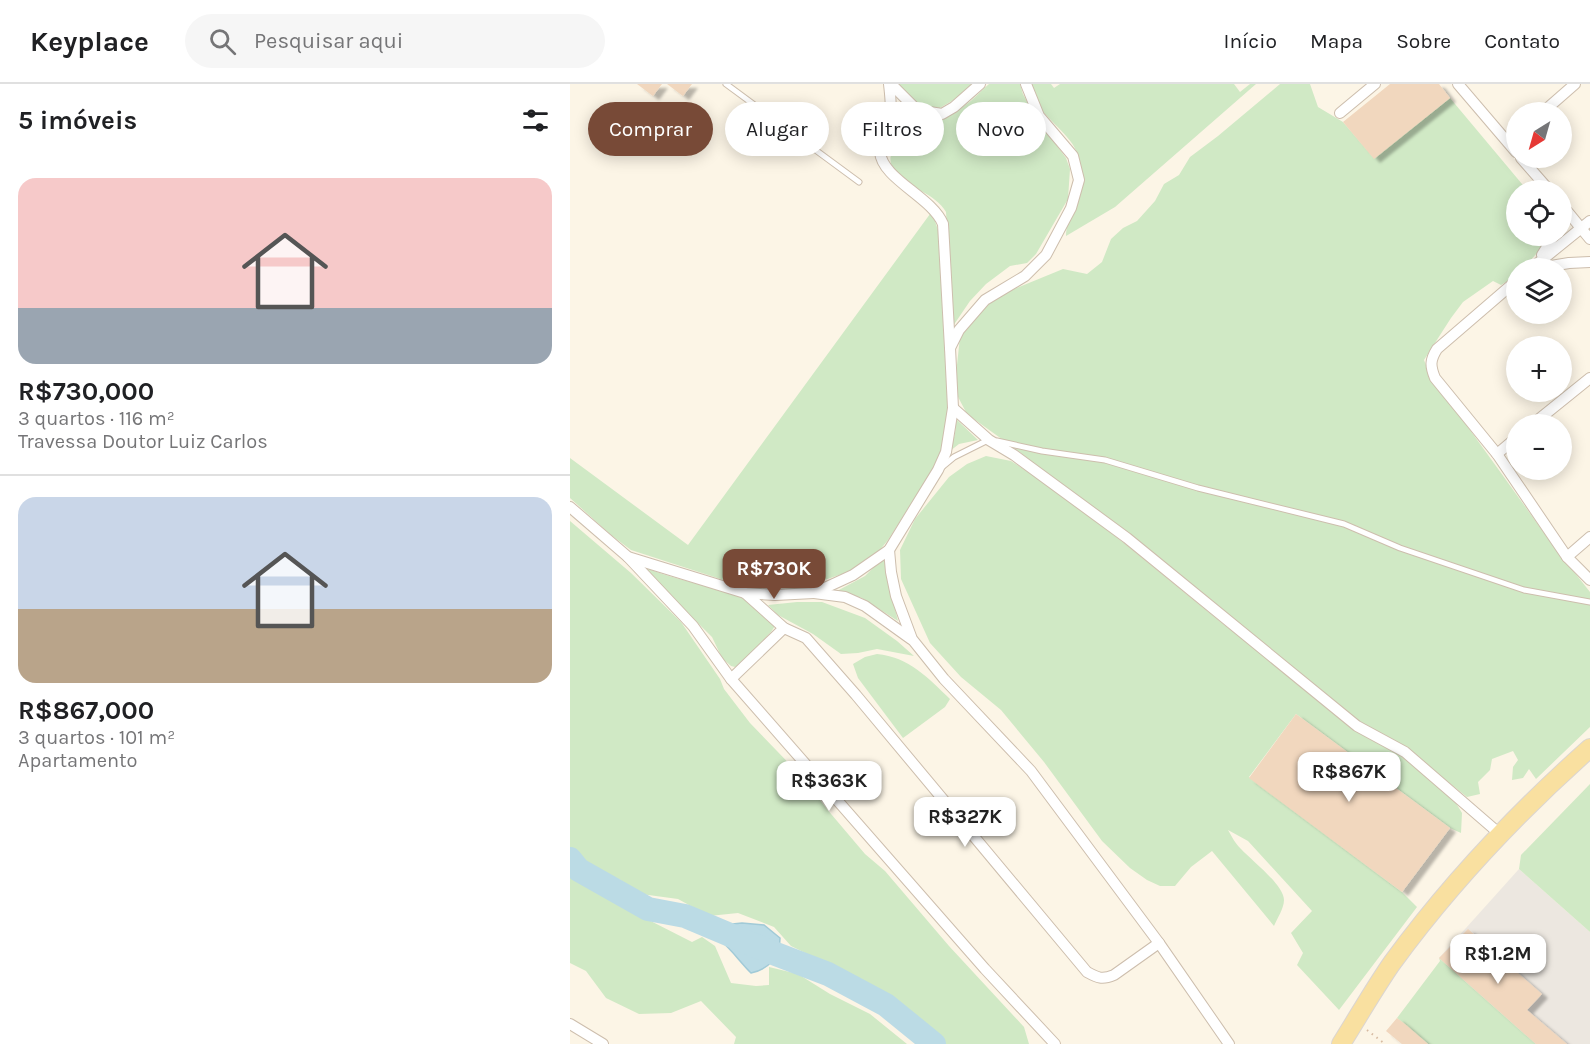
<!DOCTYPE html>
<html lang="pt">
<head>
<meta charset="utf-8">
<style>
	:root { --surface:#fff; --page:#f6f6f6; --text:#202124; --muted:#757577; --line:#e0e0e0; --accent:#784a37 }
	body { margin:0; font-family:Karla,sans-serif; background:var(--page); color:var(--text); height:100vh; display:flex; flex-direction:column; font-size:22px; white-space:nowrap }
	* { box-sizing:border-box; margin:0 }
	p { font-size:20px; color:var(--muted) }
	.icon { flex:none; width:33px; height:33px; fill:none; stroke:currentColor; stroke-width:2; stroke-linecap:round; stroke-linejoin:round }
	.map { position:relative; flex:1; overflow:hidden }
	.drawer { display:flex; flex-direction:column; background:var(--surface); width:570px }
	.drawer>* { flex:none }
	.banner { position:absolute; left:18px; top:18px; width:570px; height:54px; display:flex; gap:12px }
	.needle { width:39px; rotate:217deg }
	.controls { position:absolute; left:936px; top:18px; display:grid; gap:12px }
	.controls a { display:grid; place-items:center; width:66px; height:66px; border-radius:50%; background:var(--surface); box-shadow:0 3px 15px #0003; font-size:30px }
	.price { position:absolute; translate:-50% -51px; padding:0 14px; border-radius:12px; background:#fff; color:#222; font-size:20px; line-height:39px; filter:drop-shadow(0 2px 3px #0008) }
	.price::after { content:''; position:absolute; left:50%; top:36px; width:18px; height:14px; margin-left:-9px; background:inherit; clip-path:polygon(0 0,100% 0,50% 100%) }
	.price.selected { background:var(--accent); color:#fff }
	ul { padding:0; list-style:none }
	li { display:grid; align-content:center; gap:12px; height:318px; padding:0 18px }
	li+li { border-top:2px solid var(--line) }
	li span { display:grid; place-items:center; height:186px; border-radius:18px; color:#555 }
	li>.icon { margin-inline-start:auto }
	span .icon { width:108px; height:108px; fill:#fffc; stroke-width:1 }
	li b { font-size:26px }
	h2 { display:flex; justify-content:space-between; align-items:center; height:72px; padding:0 18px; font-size:26px }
	.tag { padding:0 21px; border-radius:27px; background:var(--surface); box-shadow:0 3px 15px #0003; font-size:21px; line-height:54px }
	.tag.selected { background:var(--accent); color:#fff }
	header { display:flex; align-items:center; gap:36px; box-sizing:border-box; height:84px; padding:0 30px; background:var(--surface); border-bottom:2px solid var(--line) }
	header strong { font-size:28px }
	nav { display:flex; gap:33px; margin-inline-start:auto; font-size:21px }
	.search { width:420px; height:54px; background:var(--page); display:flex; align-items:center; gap:15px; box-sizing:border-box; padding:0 21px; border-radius:33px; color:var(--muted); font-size:22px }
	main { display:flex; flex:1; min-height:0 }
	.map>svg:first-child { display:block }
	.industrial { fill:#ece7e0 }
	.green { fill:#d0e9c5 }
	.water { fill:#bbdbe5; stroke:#a1cad7; stroke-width:1.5 }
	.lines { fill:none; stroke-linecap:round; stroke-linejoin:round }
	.river { stroke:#bbdbe5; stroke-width:24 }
	.building { fill:#f1d7be; filter:url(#shadow) }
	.service-casing { stroke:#cdbead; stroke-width:7 }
	.minor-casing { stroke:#cdbead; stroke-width:12 }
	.primary-casing { stroke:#dbd5d0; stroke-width:20 }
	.path { stroke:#d6baa1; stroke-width:2; stroke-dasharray:1.5 4.5; stroke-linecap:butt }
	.service { stroke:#fff; stroke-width:5 }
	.minor { stroke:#fff; stroke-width:10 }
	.primary { stroke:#f9e0a0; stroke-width:18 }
</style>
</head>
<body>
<header>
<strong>Keyplace</strong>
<div class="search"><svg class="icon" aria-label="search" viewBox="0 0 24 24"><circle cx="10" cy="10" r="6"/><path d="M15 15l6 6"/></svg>Pesquisar aqui</div>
<nav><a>Início</a><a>Mapa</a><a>Sobre</a><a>Contato</a></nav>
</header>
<main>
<section class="drawer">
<h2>5 imóveis<svg class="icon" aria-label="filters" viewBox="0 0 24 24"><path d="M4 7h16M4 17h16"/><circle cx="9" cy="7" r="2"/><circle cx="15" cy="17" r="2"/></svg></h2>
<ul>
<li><span style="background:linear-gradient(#f6c9c9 70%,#9aa5b1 0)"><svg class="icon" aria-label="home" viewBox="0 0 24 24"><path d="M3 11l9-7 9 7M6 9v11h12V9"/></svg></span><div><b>R$730,000</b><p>3 quartos · 116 m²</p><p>Travessa Doutor Luiz Carlos</p></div></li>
<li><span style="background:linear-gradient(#c9d6e8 60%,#b9a48a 0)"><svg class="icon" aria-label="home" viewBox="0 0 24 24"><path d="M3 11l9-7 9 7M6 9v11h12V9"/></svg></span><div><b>R$867,000</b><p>3 quartos · 101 m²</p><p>Apartamento</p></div></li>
</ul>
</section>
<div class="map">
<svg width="1020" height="960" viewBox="0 0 1020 960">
	<defs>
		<filter id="shadow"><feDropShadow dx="6" dy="4" stdDeviation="1.5" flood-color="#0004"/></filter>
	</defs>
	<rect width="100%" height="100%" fill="#fcf5e6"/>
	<!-- industrial -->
	<polygon class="industrial" points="949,785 1020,848 1020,960 966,960 869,874"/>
	<!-- green -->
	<g class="green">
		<polygon points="328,0 406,0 401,6 368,25 348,20"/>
		<path d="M419,0H450L453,10L464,31L496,74L500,85L498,115L466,170L457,179L440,182L416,200L400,217L383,242L376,128C365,109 340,105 326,89C300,59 373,35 391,24C401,18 410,8 419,0Z"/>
		<path d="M460,0H481L484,4L490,0H664L670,8L680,0H686L545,123L496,152C496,142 500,134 503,125C507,111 509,92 509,78C508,57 483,41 471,25C465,18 463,9 460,0Z"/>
		<polygon points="710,0 740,0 748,23 773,38 804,74 880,14 957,106 946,106 946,152 976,152 973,162 954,184 946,184 946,192 931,201 923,197 893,218 881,234 854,276 859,289 982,460 1020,508 1020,643 966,695 959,685 953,694 942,696 943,683 948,676 943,667 922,675 920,686 908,698 910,710 897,713 829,659 789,637 495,406 451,369 397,330 387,311 386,290 390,253 407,228 432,210 493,185 517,190 532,178 541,155 553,144 567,137 585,117 594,100 609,91 620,73 648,52"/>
		<polygon points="360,130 363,131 372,158 379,332 368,378 318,456 301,477 289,484 229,505 172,502 61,466 41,451 0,414 0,374 118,461"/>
		<polygon points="386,335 408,356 389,360 380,367 385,350"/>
		<path d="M416,372L441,377L479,402L554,459L653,540L825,667L883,714L892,729L891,749L880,744L726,630L679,693L832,808L847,823L769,926L727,881L733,869L721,849L742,827L678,757L658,746C662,753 665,759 671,765C681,776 714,801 714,816C714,824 707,835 704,842L642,767L621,783L605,802H590L577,796L560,784L532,757L474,678L431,626L391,593L360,559L331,495L330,466L345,435L379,393L397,380Z"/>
		<polygon points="0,437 61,489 111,538 150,595 154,605 180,639 234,695 256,724 295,770 315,787 379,862 454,943 459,960 371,960 361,944 336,925 301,901 221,862 204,843 168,829 139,832 108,815 71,810 49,795 47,802 13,783 0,767"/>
		<polygon points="316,471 316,488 328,537 292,514 267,507 295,492"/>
		<path d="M68,480C100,496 135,499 168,512C182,517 194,531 205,542L201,548L171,580L165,583L161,582L152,574L142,553Z"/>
		<polygon points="227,518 252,518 295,534 327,557 344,572 307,565 288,569 271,570 243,550 208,531 198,521"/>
		<path d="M307,570C339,573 358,594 380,615L375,623L333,654L288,594L283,580L295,573Z"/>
		<polygon points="1020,700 1020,848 949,785 951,771"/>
		<polygon points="0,782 20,802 61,827 122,858 132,853 145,862 161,899 186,902 199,901 199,883 228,890 260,910 300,930 337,960 164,960 166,953 131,917 101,929 69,930 36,914 16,887 0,879"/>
		<polygon points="869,874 966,960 858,960 827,934 870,877"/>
	</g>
	<!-- water -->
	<path class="water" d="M172,839L194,841L210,854C210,873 199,885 181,889C170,878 162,866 150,856L153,841Z"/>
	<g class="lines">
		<!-- river -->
		<polyline class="river" points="0,775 9,786 78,825 115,832 198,867 258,890 316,921 364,960"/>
	</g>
	<!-- building -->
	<g class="building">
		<polygon points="67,0 92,0 83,12"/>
		<polygon points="97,0 122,0 113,12"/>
		<polygon points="820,0 869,0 880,14 804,75 773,38"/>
		<polygon points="726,630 880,744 832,808 679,694"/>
		<polygon points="898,845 972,910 957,926 997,960 966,960 869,874"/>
		<polygon points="827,934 835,940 858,960 832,960 816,947"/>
	</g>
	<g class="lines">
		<!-- service casing -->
		<g class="service-casing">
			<g id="service">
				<polyline points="156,0 289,98"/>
				<polyline points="427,357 472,367 535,376 628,404 774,440 830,464 954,506 1020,518"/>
				<polyline points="372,383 384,373 418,356"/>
			</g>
		</g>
		<!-- minor casing -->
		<g class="minor-casing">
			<g id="minor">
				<path d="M319,0C320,10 322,23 320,33C317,44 309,56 310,68C312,95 362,113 373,140L380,264"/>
				<polyline points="321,0 347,26 372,30 384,23 410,0"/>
				<polyline points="888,0 946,68"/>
				<polyline points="973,28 1005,0"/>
				<polyline points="770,29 805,0"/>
				<polyline points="951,74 979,106"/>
				<polyline points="992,121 1020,155"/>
				<polyline points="972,171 984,152"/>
				<polyline points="962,184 1020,137"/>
				<polyline points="969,184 999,179 1020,178"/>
				<path d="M946,197L867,265C860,276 860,282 865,294L927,370L997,473L1020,496"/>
				<polyline points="383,324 419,356 444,371 557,454 787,642 835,668 931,751"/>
				<polyline points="963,340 1020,294"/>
				<polyline points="927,370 946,354"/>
				<polyline points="0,423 58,473 175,509 205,511 244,509 283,491 319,466 368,386 376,368 383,324 380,264 389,246 415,216 455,192 476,171 501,124 509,96 503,72 469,32 456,0"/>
				<polyline points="319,466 321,488 326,512 342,555 374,595 461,687 589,859 659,960"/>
				<polyline points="58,473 123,542 161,595 415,885 485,960"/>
				<polyline points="997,473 1020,453"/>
				<path d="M175,509L214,544L236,554L286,611L517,888C528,894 532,896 544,891L589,859"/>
				<polyline points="244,509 275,513 295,522 341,555"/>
				<polyline points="161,595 214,544"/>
				<polyline points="0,940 33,960"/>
			</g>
		</g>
		<!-- primary casing -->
		<g class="primary-casing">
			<path id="primary" d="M771,960C788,933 804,905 822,879C879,801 948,728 1020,664"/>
		</g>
		<!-- path -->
		<polyline class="path" points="797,946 815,960"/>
		<!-- service -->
		<use href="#service" class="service"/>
		<!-- minor -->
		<use href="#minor" class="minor"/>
		<!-- primary -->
		<use href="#primary" class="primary"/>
	</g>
</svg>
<div class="controls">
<a><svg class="needle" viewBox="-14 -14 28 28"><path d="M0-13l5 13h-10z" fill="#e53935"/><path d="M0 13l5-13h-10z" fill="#757577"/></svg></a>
<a><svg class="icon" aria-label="locate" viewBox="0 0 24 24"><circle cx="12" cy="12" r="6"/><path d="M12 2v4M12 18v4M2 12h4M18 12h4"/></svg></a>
<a><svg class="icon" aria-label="layers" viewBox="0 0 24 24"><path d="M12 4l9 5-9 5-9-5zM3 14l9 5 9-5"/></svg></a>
<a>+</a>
<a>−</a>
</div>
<b class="price selected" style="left:204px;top:516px">R$730K</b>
<b class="price" style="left:779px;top:719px">R$867K</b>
<b class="price" style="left:259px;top:728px">R$363K</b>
<b class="price" style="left:395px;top:764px">R$327K</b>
<b class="price" style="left:928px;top:901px">R$1.2M</b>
<div class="banner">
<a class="tag selected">Comprar</a>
<a class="tag">Alugar</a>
<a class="tag">Filtros</a>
<a class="tag">Novo</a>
</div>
</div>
</main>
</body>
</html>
